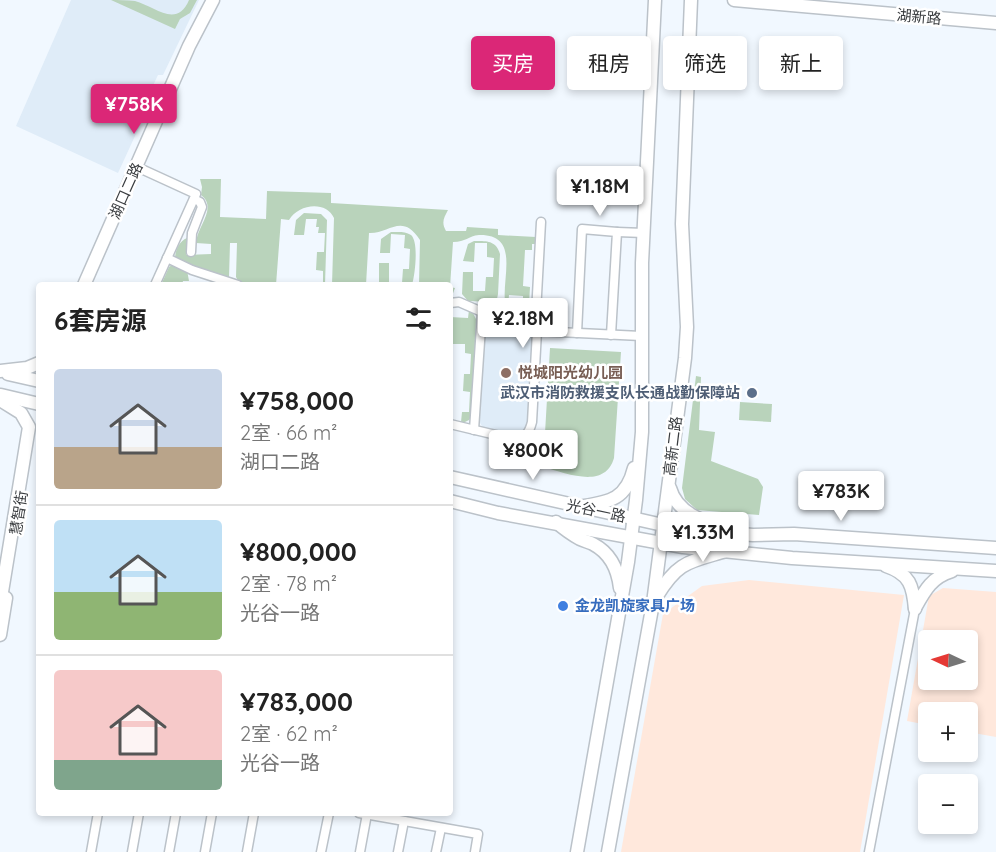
<!DOCTYPE html>
<html lang="zh">
<head>
<meta charset="utf-8">
<style>
	:root { --surface:#fff; --page:#f6f6f6; --text:#222; --muted:#767676; --line:#e0e0e0; --accent:#db2777 }
	body { margin:0; font-family:Quicksand,"Noto Sans SC",sans-serif; background:var(--page); color:var(--text); height:100vh; display:flex; flex-direction:column; font-size:22px; white-space:nowrap }
	* { box-sizing:border-box; margin:0 }
	p { font-size:20px; color:var(--muted) }
	.icon { flex:none; width:33px; height:33px; fill:none; stroke:currentColor; stroke-width:2; stroke-linecap:round; stroke-linejoin:round }
	.map { position:relative; flex:1; overflow:hidden }
	.drawer { position:absolute; left:36px; top:282px; width:417px; height:534px; display:flex; flex-direction:column; background:var(--surface); border-radius:6px; box-shadow:0 3px 9px #0003 }
	.drawer>* { flex:none }
	.banner { position:absolute; left:471px; top:36px; width:435px; height:54px; display:flex; gap:12px }
	.needle { width:39px; rotate:274deg }
	.fabs { position:absolute; left:918px; top:630px; display:grid; gap:12px }
	.fabs a { display:grid; place-items:center; width:60px; height:60px; border-radius:6px; background:var(--surface); box-shadow:0 3px 9px #0003; font-size:30px }
	.price { position:absolute; translate:-50% -51px; padding:0 14px; border-radius:6px; background:#fff; color:#222; font-size:20px; line-height:39px; filter:drop-shadow(0 2px 3px #0008) }
	.price::after { content:''; position:absolute; left:50%; top:36px; width:18px; height:14px; margin-left:-9px; background:inherit; clip-path:polygon(0 0,100% 0,50% 100%) }
	.price.on { background:var(--accent); color:#fff }
	ul { padding:0; list-style:none }
	li { display:flex; align-items:center; gap:18px; height:150px; padding:0 18px }
	li+li { border-top:2px solid var(--line) }
	li span { display:grid; place-items:center; flex:none; width:168px; height:120px; border-radius:6px; color:#555 }
	li>.icon { margin-inline-start:auto }
	span .icon { width:72px; height:72px; fill:#fffc; stroke-width:1 }
	li b { font-size:26px }
	h2 { display:flex; justify-content:space-between; align-items:center; height:72px; padding:0 18px; font-size:26px }
	.pill { padding:0 21px; border-radius:6px; background:var(--surface); box-shadow:0 3px 9px #0003; font-size:21px; line-height:54px }
	.pill.on { background:var(--accent); color:#fff }
	.map>svg:first-child { display:block }
	.built { fill:#dfecf8 }
	.industrial { fill:#ffe8dc; fill-rule:evenodd }
	.green { fill:#b9d3bb }
	.lines { fill:none; stroke-linecap:round; stroke-linejoin:round }
	.street-casing { stroke:#bbc2c9; stroke-width:11 }
	.secondary-casing { stroke:#bbc2c9; stroke-width:15 }
	.primary-casing { stroke:#bbc2c9; stroke-width:15 }
	.street { stroke:#fff; stroke-width:8 }
	.secondary { stroke:#fff; stroke-width:12 }
	.primary { stroke:#fff; stroke-width:12 }
	.education-dot { fill:#8d6e63; stroke:#fff; stroke-width:2 }
	.service-dot { fill:#5c6f8a; stroke:#fff; stroke-width:2 }
	.shop-dot { fill:#3f7fe0; stroke:#fff; stroke-width:2 }
	.labels { text-anchor:middle; stroke-width:5; stroke-linejoin:round; paint-order:stroke }
	.street-label { font-size:15px; fill:#3a3d40; stroke:#fff }
	.education-label { font-size:15px; font-weight:bold; fill:#785e54; stroke:#fff; text-anchor:start }
	.service-label { font-size:15px; font-weight:bold; fill:#4e5e75; stroke:#fff; text-anchor:end }
	.shop-label { font-size:15px; font-weight:bold; fill:#366cbe; stroke:#fff; text-anchor:start }
</style>
</head>
<body>
<div class="map">
<svg width="996" height="852" viewBox="0 0 996 852">
	<rect width="100%" height="100%" fill="#f1f8ff"/>
	<!-- built -->
	<g class="built">
		<polygon points="71,0 199,0 163,75 158,75 148,96 152,99 118,173 16,126"/>
		<polygon points="497,314 526,317 531,322 534,331 528,427 519,436 488,430 483,428 479,421 484,324 490,315"/>
	</g>
	<!-- industrial -->
	<g class="industrial">
		<polygon points="749,580 904,595 860,852 621,852 663,614 702,586"/>
		<path d="M943,588L996,592V737L968,732V712H928V725L907,721L929,596ZM928,640H968V680H928Z"/>
	</g>
	<!-- green -->
	<g class="green">
		<path d="M111,0C118,0 128,0 135,1C154,6 177,29 189,0H197L190,13L180,19L175,29Z"/>
		<path d="M200,179H221L220,217L266,219L267,191L331,193V203L448,210C444,218 441,222 446,231H466L467,227L498,229V235L536,237V244H532V250H525L523,286L530,287L529,304L523,307V296L509,295L508,306L505,302C502,276 520,234 479,235C468,236 466,242 453,242L450,287L455,288L452,296L450,298V285H419L420,240C402,212 389,234 369,233L366,285H332L334,218C326,200 298,204 289,220L281,219L276,285C264,285 242,290 236,277L237,243H230L229,278L226,279L193,268L175,259C175,251 179,241 187,238L186,255L211,254V244L196,243C197,226 218,208 201,195L202,187Z"/>
		<polygon points="304,213 321,214 327,220 325,285 323,285 323,271 316,270 317,252 324,252 325,233 318,233 319,227 316,227 317,219 306,219 304,235 294,235 296,220"/>
		<path d="M391,232C398,232 405,231 411,235C419,242 415,275 412,285H379V263H389V282L402,283L403,269H409L410,249L404,248L405,235L391,234L390,253H380L381,239Z"/>
		<path d="M474,241C486,241 496,240 500,254L498,294L497,299L490,302L468,301L462,294L463,272H473V291H485L486,277H493L494,258L487,257V243H475L474,262L463,261L468,244Z"/>
		<polygon points="172,265 187,270 189,281 183,281 182,285 161,285 169,267"/>
		<polygon points="451,308 450,317 468,318 469,310 473,313 476,319 473,413 469,420 461,424 450,421 461,422 462,412 469,412 470,392 463,391 464,374 470,374 471,354 465,353 465,344 451,344 450,348 450,309"/>
		<path d="M550,348L621,352L614,458C605,490 566,473 543,467Z"/>
		<polygon points="696,376 701,377 699,430 715,432 711,461 758,479 763,487 759,515 697,510 685,499 682,488"/>
		<polygon points="740,402 772,404 771,422 739,420"/>
	</g>
	<g class="lines">
		<!-- street casing -->
		<g class="street-casing">
			<g id="street">
				<polyline points="137,167 196,194 155,285"/>
				<polyline points="617,232 644,233"/>
				<polyline points="191,252 192,233 202,207 200,202 194,199"/>
				<polyline points="167,258 192,270 238,285"/>
				<polyline points="450,303 459,302 482,312"/>
				<polyline points="537,331 536,313 541,222"/>
				<polyline points="577,333 582,229 617,232 611,335"/>
				<path d="M450,424L513,439C525,438 529,434 532,422L537,331L641,336"/>
				<polyline points="474,430 482,312 500,309 536,313"/>
				<polyline points="359,813 478,834 475,852"/>
				<polyline points="91,852 98,813"/>
				<polyline points="132,852 139,813"/>
				<polyline points="169,852 176,813"/>
				<polyline points="205,852 212,813"/>
				<polyline points="247,852 254,813"/>
				<polyline points="321,852 329,813"/>
				<polyline points="360,852 367,814"/>
				<polyline points="398,852 404,821"/>
				<polyline points="436,852 441,828"/>
				<polyline points="869,852 915,609"/>
			</g>
		</g>
		<!-- secondary casing -->
		<g class="secondary-casing">
			<g id="secondary">
				<polyline points="734,0 996,23"/>
				<polyline points="84,285 189,46 213,0"/>
				<polyline points="0,371 27,368 39,363"/>
				<polyline points="8,374 39,381"/>
				<polyline points="1,395 39,404"/>
				<polyline points="0,400 21,413 29,427 0,604"/>
				<polyline points="450,477 685,530 753,535 794,534 996,548"/>
				<polyline points="450,501 498,513 683,547 792,558 996,571"/>
				<path d="M886,566C910,574 913,586 915,609"/>
				<path d="M915,608C925,590 932,577 952,571"/>
				<polyline points="0,635 6,598"/>
			</g>
		</g>
		<!-- primary casing -->
		<g class="primary-casing">
			<g id="primary">
				<path d="M670,488C678,518 714,524 741,534"/>
				<path d="M578,507C608,502 626,501 634,468"/>
				<path d="M556,522C563,528 571,534 580,539C584,541 589,542 593,544C610,553 618,570 620,588"/>
				<path d="M657,596C678,561 689,562 726,551"/>
				<polyline points="577,852 628,562 636,500 642,432 642,263 655,0"/>
				<polyline points="608,852 653,603 685,358 687,327 682,224 691,0"/>
			</g>
		</g>
		<!-- street -->
		<use href="#street" class="street"/>
		<!-- secondary -->
		<use href="#secondary" class="secondary"/>
		<!-- primary -->
		<use href="#primary" class="primary"/>
	</g>
	<!-- markers -->
	<circle class="education-dot" cx="506" cy="373" r="6"/>
	<circle class="service-dot" cx="752" cy="393" r="6"/>
	<circle class="shop-dot" cx="563" cy="606" r="6"/>
	<g class="labels">
		<!-- street labels -->
		<g class="street-label">
			<text transform="translate(919 17) rotate(5)" y="5">湖新路</text>
			<text transform="translate(126 191) rotate(-66)" y="5">湖口二路</text>
			<text transform="translate(673 446) rotate(-83)" y="5">高新二路</text>
			<text transform="translate(596 511) rotate(12)" y="5">光谷一路</text>
			<text transform="translate(19 513) rotate(-81)" y="5">慧智街</text>
		</g>
		<!-- education labels -->
		<g class="education-label">
			<text x="518" y="378">悦城阳光幼儿园</text>
		</g>
		<!-- service labels -->
		<g class="service-label">
			<text x="740" y="398">武汉市消防救援支队长通战勤保障站</text>
		</g>
		<!-- shop labels -->
		<g class="shop-label">
			<text x="575" y="611">金龙凯旋家具广场</text>
		</g>
	</g>
</svg>
<div class="fabs">
<a><svg class="needle" viewBox="-14 -14 28 28"><path d="M0-13l5 13h-10z" fill="#e53935"/><path d="M0 13l5-13h-10z" fill="#767676"/></svg></a>
<a>+</a>
<a>−</a>
</div>
<b class="price on" style="left:134px;top:135px">¥758K</b>
<b class="price" style="left:600px;top:217px">¥1.18M</b>
<b class="price" style="left:523px;top:349px">¥2.18M</b>
<b class="price" style="left:533px;top:481px">¥800K</b>
<b class="price" style="left:841px;top:522px">¥783K</b>
<b class="price" style="left:703px;top:563px">¥1.33M</b>
<div class="banner">
<a class="pill on">买房</a>
<a class="pill">租房</a>
<a class="pill">筛选</a>
<a class="pill">新上</a>
</div>
<section class="drawer">
<h2>6套房源<svg class="icon" aria-label="filters" viewBox="0 0 24 24"><path d="M4 7h16M4 17h16"/><circle cx="9" cy="7" r="2"/><circle cx="15" cy="17" r="2"/></svg></h2>
<ul>
<li><span style="background:linear-gradient(#c9d6e8 65%,#b9a48a 0)"><svg class="icon" aria-label="home" viewBox="0 0 24 24"><path d="M3 11l9-7 9 7M6 9v11h12V9"/></svg></span><div><b>¥758,000</b><p>2室 · 66 m²</p><p>湖口二路</p></div></li>
<li><span style="background:linear-gradient(#bfe0f5 60%,#8fb573 0)"><svg class="icon" aria-label="home" viewBox="0 0 24 24"><path d="M3 11l9-7 9 7M6 9v11h12V9"/></svg></span><div><b>¥800,000</b><p>2室 · 78 m²</p><p>光谷一路</p></div></li>
<li><span style="background:linear-gradient(#f6c9c9 75%,#7fa58c 0)"><svg class="icon" aria-label="home" viewBox="0 0 24 24"><path d="M3 11l9-7 9 7M6 9v11h12V9"/></svg></span><div><b>¥783,000</b><p>2室 · 62 m²</p><p>光谷一路</p></div></li>
</ul>
</section>
</div>
</body>
</html>
